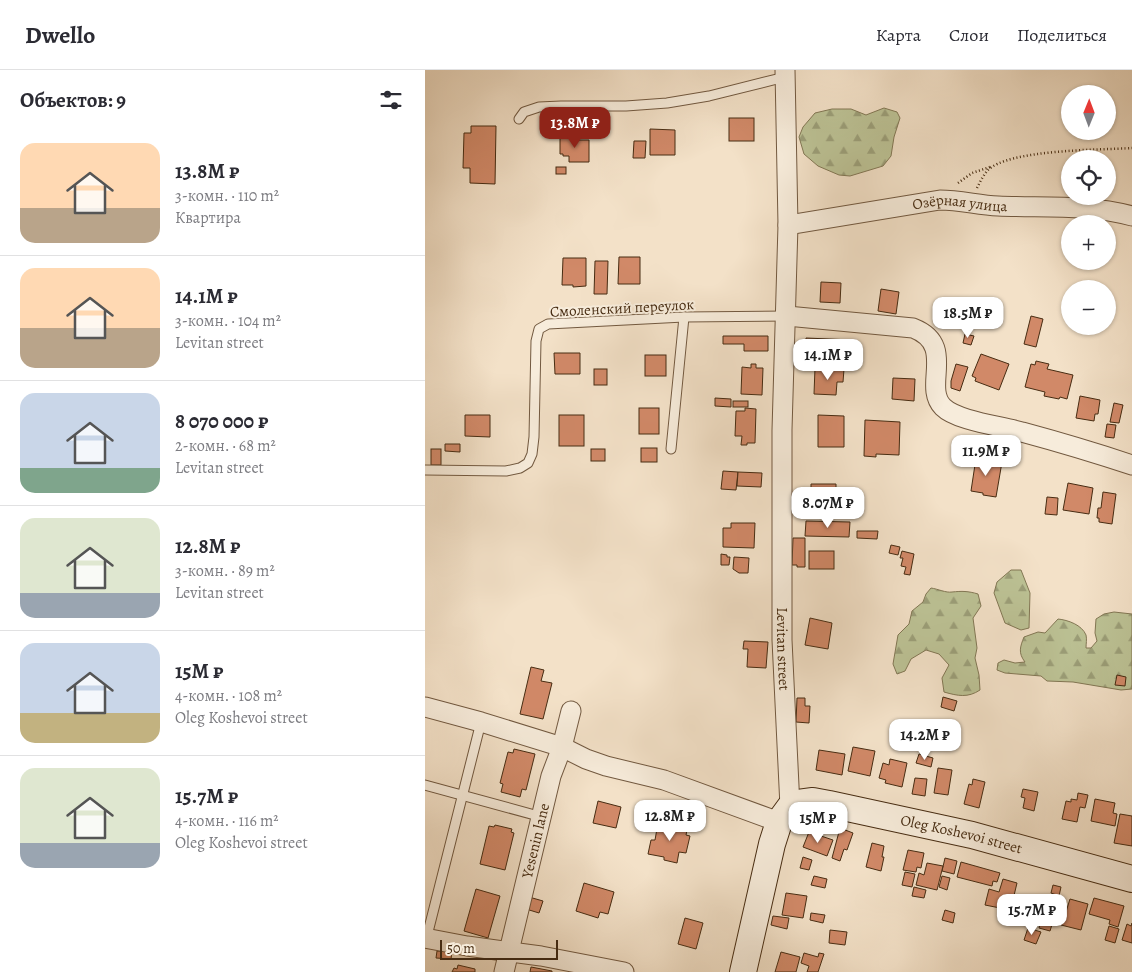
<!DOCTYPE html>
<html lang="ru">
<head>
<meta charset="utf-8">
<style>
	:root { --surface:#fff; --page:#f7f7f7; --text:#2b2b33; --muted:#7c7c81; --line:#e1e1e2; --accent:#8f2418 }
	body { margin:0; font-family:Alegreya,serif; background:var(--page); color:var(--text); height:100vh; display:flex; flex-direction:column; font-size:19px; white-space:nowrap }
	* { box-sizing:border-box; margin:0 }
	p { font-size:16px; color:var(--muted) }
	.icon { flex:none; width:28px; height:28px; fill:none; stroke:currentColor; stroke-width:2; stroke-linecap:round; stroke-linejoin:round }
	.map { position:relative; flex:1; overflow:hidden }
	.side { display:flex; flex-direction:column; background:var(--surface); width:425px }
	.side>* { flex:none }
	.needle { width:32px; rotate:1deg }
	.tools { position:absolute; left:636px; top:15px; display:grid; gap:10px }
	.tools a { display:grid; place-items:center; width:55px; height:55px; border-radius:50%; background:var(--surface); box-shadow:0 1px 4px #0004; font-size:25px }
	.scale { position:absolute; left:15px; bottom:12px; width:118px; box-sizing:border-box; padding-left:5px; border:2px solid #472c12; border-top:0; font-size:14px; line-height:18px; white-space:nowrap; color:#472c12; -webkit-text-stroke:4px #f7ecdb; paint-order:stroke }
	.price { position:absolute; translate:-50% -42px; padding:0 11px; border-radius:10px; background:#fff; color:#222; font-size:16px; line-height:32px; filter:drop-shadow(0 1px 2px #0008) }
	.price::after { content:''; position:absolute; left:50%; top:30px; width:15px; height:11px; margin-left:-8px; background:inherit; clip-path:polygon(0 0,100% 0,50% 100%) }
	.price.on { background:var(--accent); color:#fff }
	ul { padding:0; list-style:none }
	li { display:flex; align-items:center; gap:15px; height:125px; padding:0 20px }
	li+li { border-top:1px solid var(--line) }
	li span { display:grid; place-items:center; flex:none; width:140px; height:100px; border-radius:15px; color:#555 }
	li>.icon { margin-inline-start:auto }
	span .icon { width:60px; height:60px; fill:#fffc; stroke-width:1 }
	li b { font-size:21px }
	h2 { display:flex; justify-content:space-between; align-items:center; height:60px; padding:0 20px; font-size:21px }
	header { display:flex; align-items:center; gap:30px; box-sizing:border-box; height:70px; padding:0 25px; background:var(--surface); border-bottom:1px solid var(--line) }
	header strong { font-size:24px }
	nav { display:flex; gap:28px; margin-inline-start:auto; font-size:18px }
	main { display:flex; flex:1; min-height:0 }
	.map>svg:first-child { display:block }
	.forest { fill:url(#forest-firs); stroke:#827754 }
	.building { fill:#d18968; stroke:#472c12 }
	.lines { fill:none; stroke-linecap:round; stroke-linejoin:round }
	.lane-casing { stroke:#725940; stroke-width:11 }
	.street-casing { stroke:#725940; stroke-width:21 }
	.secondary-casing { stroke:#472c12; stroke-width:28 }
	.path { stroke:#472c12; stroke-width:2.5; stroke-dasharray:1 2.5; stroke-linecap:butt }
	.lane { stroke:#f7ecdb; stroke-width:9 }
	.street { stroke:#f7ecdb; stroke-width:19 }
	.secondary { stroke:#f7ecdb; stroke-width:26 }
	.labels { text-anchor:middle; stroke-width:4; stroke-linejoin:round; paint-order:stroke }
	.street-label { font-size:15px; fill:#472c12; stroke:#f7ecdb }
</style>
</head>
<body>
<header>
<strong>Dwello</strong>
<nav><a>Карта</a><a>Слои</a><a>Поделиться</a></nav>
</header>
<main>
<section class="side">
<h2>Объектов: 9<svg class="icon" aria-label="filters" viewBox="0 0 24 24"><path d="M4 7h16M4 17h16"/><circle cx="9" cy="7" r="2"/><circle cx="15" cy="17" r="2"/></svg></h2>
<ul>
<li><span style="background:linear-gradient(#ffd9b3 65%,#b9a48a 0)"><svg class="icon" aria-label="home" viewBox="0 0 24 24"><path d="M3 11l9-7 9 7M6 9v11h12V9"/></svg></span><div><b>13.8M ₽</b><p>3-комн. · 110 m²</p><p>Квартира</p></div></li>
<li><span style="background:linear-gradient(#ffd9b3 60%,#b9a48a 0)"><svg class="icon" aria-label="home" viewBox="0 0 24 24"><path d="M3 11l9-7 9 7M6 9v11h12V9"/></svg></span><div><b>14.1M ₽</b><p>3-комн. · 104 m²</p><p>Levitan street</p></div></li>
<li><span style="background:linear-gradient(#c9d6e8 75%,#7fa58c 0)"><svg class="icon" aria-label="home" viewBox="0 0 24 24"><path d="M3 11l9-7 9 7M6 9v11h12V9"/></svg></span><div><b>8 070 000 ₽</b><p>2-комн. · 68 m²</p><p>Levitan street</p></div></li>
<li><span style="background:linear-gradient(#dfe7d0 75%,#9aa5b1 0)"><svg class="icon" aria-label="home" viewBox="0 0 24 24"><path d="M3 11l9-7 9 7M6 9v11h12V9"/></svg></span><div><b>12.8M ₽</b><p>3-комн. · 89 m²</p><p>Levitan street</p></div></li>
<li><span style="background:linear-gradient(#c9d6e8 70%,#c2b280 0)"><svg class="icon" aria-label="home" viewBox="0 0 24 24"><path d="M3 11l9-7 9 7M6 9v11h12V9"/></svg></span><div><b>15M ₽</b><p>4-комн. · 108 m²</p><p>Oleg Koshevoi street</p></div></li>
<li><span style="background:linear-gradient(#dfe7d0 75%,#9aa5b1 0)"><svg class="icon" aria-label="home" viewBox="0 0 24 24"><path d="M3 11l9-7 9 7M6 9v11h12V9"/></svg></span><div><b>15.7M ₽</b><p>4-комн. · 116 m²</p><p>Oleg Koshevoi street</p></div></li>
</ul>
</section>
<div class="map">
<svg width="707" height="902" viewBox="0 0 707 902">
	<defs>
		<pattern id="forest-firs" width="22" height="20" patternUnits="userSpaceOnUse" patternTransform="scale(1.25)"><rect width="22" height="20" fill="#bcc295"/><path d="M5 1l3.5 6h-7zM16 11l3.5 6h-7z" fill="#9b9e78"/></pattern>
	</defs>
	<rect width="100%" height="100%" fill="#f3e1c8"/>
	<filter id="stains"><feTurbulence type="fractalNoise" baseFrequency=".004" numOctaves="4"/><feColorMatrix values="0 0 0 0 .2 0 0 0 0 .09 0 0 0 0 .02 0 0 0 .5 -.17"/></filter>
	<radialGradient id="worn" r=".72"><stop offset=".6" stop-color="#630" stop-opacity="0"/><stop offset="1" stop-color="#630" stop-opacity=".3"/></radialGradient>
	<!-- forest -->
	<g class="forest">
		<polygon points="459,38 472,42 475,48 469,67 466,86 458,96 425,106 414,105 393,96 379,84 374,67 378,57 390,43 407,39 426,39 441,45"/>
		<polygon points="586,500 596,500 605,523 604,558 596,560 580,553 569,523 572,512"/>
		<path d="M506,518C513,519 521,523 527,522C537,521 543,521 553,524L556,536L548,548L552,578L550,588L554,605L555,620C543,628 533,626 519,622L517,608L524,595L514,584L501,580L486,589L480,601L472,604L468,594L473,565L484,554L487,541L498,532L501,524Z"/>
		<path d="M689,542L707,544V619L696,620L648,612L622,611L616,606L580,603L572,600L573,593L579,590L590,593L600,592C593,583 595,577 599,567L613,562L620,563L633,549C643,550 657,555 661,565C662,569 661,574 661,578H666L672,571L670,563L671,549L679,544Z"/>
	</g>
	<!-- building -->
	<g class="building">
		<rect x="304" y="48" width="25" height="23"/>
		<polygon points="46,56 71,56 70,114 45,113 45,98 38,98 39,63 46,63"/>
		<polygon points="225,59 250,60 250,85 225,85"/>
		<polygon points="135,66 150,66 150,70 164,70 164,92 144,92 144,86 138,86 138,84 135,84"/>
		<polygon points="209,71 221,71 220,88 208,88"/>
		<rect x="131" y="97" width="10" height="7"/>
		<polygon points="194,187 215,187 215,214 193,214"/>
		<polygon points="138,188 161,188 161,216 148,217 148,215 137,215"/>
		<polygon points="170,191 183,191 182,224 169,224"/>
		<polygon points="396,212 416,213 415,233 395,232"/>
		<polygon points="456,219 474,222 471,244 453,241"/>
		<polygon points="606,246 618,249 611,277 599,274"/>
		<polygon points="540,264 549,266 546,275 538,273"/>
		<polygon points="298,266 343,266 343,281 319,281 319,274 298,274"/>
		<polygon points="381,268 427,270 426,283 381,282"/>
		<polygon points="129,283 155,283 155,304 130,304"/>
		<polygon points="556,284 584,294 574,320 550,311 551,308 547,306"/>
		<rect x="220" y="285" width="21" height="21"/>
		<polygon points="611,291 624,294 622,299 648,305 642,329 635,327 634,329 619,326 620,322 600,317 606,294 610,295"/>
		<polygon points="326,294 331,294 331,298 338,298 337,325 316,324 317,297 326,298"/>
		<polygon points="531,294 543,297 535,321 526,318 526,311"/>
		<polygon points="390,298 419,299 418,312 412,312 411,325 389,324"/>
		<rect x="169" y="299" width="13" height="16"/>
		<polygon points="468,308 490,309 489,331 467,329"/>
		<polygon points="655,326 675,330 673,344 670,344 669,351 651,348"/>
		<polygon points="290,328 306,329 306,337 290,336"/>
		<rect x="308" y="331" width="15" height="6"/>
		<polygon points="689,333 698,335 694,353 685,352"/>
		<rect x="214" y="338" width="20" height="26"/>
		<polygon points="320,338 331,339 330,373 322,373 322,375 316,375 317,366 310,366 311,341 320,341"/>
		<polygon points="40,345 65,345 65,367 40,366"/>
		<rect x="134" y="345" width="25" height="31"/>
		<polygon points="393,345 419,346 419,377 393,377"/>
		<polygon points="440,350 475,352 474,385 451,384 451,387 439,386"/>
		<polygon points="682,354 691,355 689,368 680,367"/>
		<polygon points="20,374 35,374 35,382 20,381"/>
		<rect x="216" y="378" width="16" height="14"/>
		<rect x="6" y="379" width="10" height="16"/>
		<rect x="166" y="379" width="14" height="12"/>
		<polygon points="551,388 577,392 571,427 558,425 558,423 546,421"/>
		<polygon points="298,401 313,402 311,420 296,419"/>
		<polygon points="313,402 337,403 336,417 312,416"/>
		<polygon points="643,413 668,418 664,444 638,440"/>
		<polygon points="386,414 411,414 411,437 392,438 392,436 386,436"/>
		<polygon points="678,422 691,424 687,454 674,452 674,448 672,448 673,438 676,438"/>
		<polygon points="622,427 633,428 632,445 620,444"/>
		<polygon points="381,451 425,452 424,467 380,466"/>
		<polygon points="306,453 330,453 329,478 298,477 298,458 306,458"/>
		<polygon points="432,461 453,461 452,469 432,468"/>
		<polygon points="368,468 380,468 380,497 372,497 372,495 367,495"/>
		<polygon points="466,475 475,477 473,485 464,483"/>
		<rect x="384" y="481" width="25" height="18"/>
		<polygon points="477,481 489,484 485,505 479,504 481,497 476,496 478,488 475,488"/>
		<polygon points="296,484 302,485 302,487 305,487 304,495 296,495"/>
		<polygon points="309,487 324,488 323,503 314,503 308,499"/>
		<polygon points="385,548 407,553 403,579 380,575"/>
		<polygon points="319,571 343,572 341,598 322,597 323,579 318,579"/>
		<polygon points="106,597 119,600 116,611 127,613 118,649 95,644"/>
		<polygon points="692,605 701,607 700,616 690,615"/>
		<polygon points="518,627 532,631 529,641 516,637"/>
		<polygon points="372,628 380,628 380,636 385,636 384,653 371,652"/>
		<polygon points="428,677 450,681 445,706 423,701"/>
		<polygon points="89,679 110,684 101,720 97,719 95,727 76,722 78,714 75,713 83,682 88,683"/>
		<polygon points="394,680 420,684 417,705 391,700"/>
		<polygon points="494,684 508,688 506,697 491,693"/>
		<polygon points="465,689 482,693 477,717 460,713 461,710 454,708 458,693 464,695"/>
		<polygon points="513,698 527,700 523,725 509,723"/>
		<polygon points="490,708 502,709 500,726 487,724"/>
		<polygon points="548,709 560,712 554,738 539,734 544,714 547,715"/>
		<polygon points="598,719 613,722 609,741 598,738 600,728 596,727"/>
		<polygon points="653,723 663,725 660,738 655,737 652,752 637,749 641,731 646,732 646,729 652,730"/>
		<polygon points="670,729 690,733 688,743 692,744 690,756 666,751"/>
		<polygon points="173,731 196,737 191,758 168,753"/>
		<polygon points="695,744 707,746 707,776 689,773"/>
		<polygon points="233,753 245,756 246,753 263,756 261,765 265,766 261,783 254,782 252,793 239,790 239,787 223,784 226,770 230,770"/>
		<polygon points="70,755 87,759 86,762 89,763 80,800 55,794 64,756 69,757"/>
		<polygon points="415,758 428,763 422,780 419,779 415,791 407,788"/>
		<polygon points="384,762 408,770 402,786 378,777"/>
		<polygon points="447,773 459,776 457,787 459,787 456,801 441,797"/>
		<polygon points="483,780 499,783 496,798 492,797 491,802 478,800"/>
		<polygon points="378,787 387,790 384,800 375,798"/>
		<polygon points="520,788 532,791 529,804 517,801"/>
		<polygon points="536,792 575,803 572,812 568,811 567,816 532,807"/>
		<polygon points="502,793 518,796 512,820 491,815 494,803 499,805"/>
		<polygon points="480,802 490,804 487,817 477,815"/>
		<polygon points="389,806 402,809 400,818 386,815"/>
		<polygon points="517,806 525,808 522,820 514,817"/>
		<polygon points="578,809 592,813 586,838 575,836 575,838 560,835 564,819 574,822"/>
		<polygon points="159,813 189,822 183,844 175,842 173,848 151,841"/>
		<polygon points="628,815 636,817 634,826 626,823"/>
		<polygon points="489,817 501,820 499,828 487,826"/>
		<polygon points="51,819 75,826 63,868 39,861"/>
		<polygon points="361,823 382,826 378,848 357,845"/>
		<polygon points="104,827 118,831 114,843 101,839"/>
		<polygon points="669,828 699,836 693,857 684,854 685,850 664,844"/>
		<polygon points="645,829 663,834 656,860 636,855 637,852 635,851 637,844 640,845"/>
		<polygon points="612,832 622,835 619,843 609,840"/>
		<polygon points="520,840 530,843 528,853 517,850"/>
		<polygon points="386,843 400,845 398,853 385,850"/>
		<polygon points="618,845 629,848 625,861 614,858"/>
		<polygon points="348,846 364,848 362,859 346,855"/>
		<polygon points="260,848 278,853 271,879 253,874"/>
		<polygon points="707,853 707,873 697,870 702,854 706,856"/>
		<polygon points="684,856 694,859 690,873 680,870"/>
		<polygon points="603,858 616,862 611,874 599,870"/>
		<polygon points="405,860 422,862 420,875 404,873"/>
		<polygon points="12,881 27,882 26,889 11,888"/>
		<polygon points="356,882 375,887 371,902 350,902"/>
		<polygon points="379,883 393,887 394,883 399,884 393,902 382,902 384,896 376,893"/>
		<polygon points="33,895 50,899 50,902 27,902 29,898 32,899"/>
		<polygon points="106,897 127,901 127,902 105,902"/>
	</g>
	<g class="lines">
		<!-- lane casing -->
		<g class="lane-casing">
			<g id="lane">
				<polyline points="94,49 99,42 114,37 136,36 201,36 242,33 284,26 360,7"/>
				<polyline points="246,379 259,247"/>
				<polyline points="0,400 81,401 95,398 103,393 107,384 109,367 111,271 114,259 123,254 259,247 362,246"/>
				<polyline points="0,715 117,747"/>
				<polyline points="1,870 56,652"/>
			</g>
		</g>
		<!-- street casing -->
		<g class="street-casing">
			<g id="street">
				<path id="s1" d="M360,0L363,155L357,360V570L365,737"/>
				<path id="s2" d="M363,155L515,130C535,130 553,135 573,136C617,138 664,134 707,146"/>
				<path d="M362,246L488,258C532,275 497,316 518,337C532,351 577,356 597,362C634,372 671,383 707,395"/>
				<polyline points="0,637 56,652 137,677 161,689 181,696 239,710 354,752"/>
				<polyline points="0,868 42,876 116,886 199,902"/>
				<path id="s3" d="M79,902L126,706L137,677L146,641"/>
			</g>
		</g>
		<!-- secondary casing -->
		<g class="secondary-casing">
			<g id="secondary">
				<path id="s4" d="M318,902L347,774L354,752L365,737L373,733L388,731L404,734L547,765L707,809"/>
			</g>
		</g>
		<!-- path -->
		<g class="path">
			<polyline points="533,113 547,103 565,97"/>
			<path d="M552,118C555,112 558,106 562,101C582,79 676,80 707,78"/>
		</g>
		<!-- lane -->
		<use href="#lane" class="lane"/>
		<!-- street -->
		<use href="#street" class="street"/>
		<!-- secondary -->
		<use href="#secondary" class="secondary"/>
	</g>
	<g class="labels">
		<!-- street labels -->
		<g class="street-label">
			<text dy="5" stroke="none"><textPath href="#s2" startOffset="174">Озёрная улица</textPath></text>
			<text transform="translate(197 238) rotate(-3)" y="5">Смоленский переулок</text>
			<text dy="5" stroke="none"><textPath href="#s1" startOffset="579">Levitan street</textPath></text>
			<text dy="5" stroke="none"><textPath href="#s4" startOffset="349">Oleg Koshevoi street</textPath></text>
			<text dy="5" stroke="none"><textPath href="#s3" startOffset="135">Yesenin lane</textPath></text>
		</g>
	</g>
	<rect width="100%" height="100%" filter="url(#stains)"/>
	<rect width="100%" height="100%" fill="url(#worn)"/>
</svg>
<div class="tools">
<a><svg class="needle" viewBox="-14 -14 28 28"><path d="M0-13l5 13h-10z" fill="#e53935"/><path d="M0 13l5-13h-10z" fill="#7c7c81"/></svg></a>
<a><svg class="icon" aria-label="locate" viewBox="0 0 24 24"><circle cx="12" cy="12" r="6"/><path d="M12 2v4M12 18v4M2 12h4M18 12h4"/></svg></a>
<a>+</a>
<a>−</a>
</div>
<div class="scale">50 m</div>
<b class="price on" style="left:150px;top:79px">13.8M ₽</b>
<b class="price" style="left:543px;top:269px">18.5M ₽</b>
<b class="price" style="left:403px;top:311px">14.1M ₽</b>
<b class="price" style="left:561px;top:407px">11.9M ₽</b>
<b class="price" style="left:403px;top:459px">8.07M ₽</b>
<b class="price" style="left:500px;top:691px">14.2M ₽</b>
<b class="price" style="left:245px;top:772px">12.8M ₽</b>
<b class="price" style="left:393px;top:774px">15M ₽</b>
<b class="price" style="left:607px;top:866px">15.7M ₽</b>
</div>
</main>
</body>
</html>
